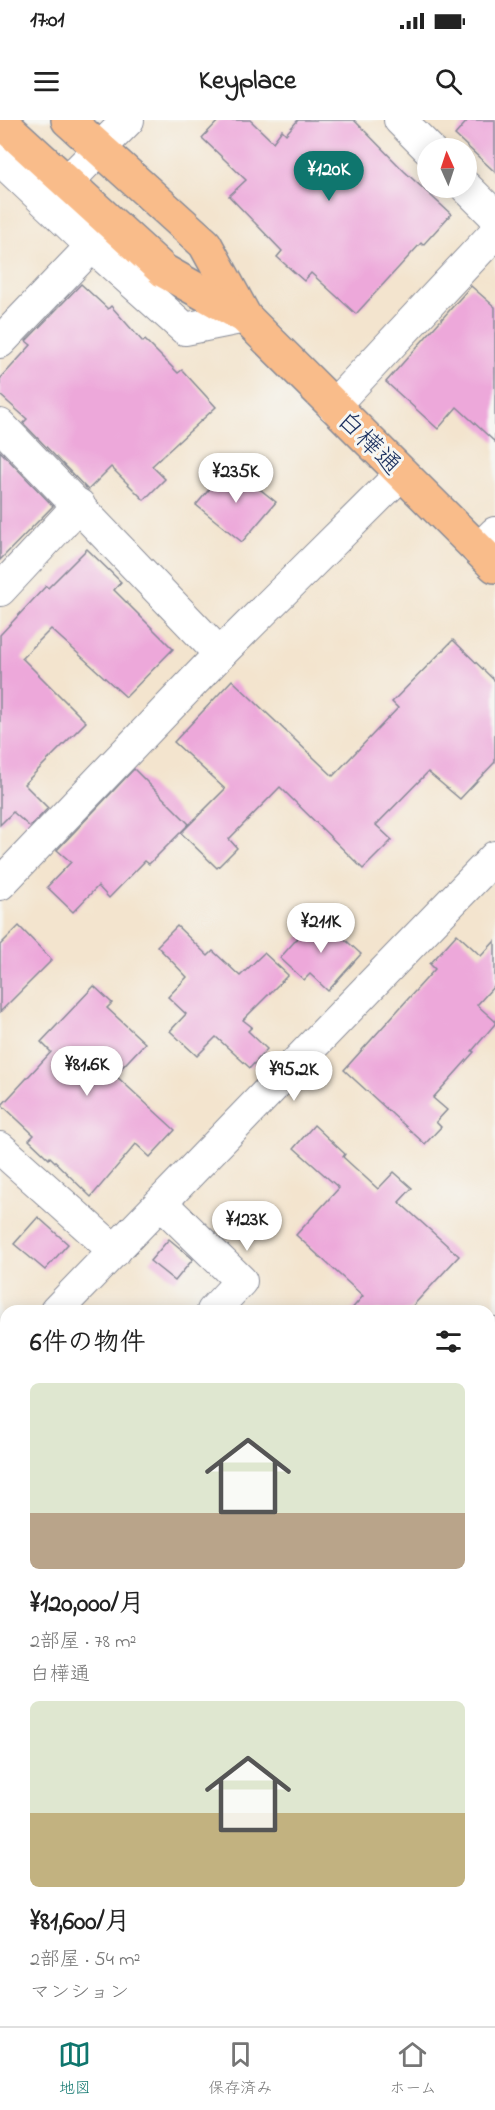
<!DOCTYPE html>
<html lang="ja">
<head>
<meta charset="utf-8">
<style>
	:root { --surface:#fff; --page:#f2f2f2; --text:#222; --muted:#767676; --line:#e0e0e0; --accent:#0f766e }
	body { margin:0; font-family:"Indie Flower","Klee One",sans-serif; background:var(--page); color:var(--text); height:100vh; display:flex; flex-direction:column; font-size:22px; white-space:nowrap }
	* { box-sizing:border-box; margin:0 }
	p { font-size:20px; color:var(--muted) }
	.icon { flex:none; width:33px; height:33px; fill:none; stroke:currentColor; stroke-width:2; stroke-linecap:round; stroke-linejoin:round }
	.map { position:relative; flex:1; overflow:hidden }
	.drawer { position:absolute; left:0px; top:1185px; width:495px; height:722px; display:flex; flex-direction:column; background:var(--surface); border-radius:18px 18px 0 0; box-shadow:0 3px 15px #0003 }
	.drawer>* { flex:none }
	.needle { width:39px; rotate:357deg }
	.buttons { position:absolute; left:417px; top:18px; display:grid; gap:12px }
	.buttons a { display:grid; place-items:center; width:60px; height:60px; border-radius:50%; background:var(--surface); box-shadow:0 3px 15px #0003; font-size:30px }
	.price { position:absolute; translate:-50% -51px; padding:0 14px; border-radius:21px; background:#fff; color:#222; font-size:20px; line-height:39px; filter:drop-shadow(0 2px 3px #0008) }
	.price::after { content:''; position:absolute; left:50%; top:36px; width:18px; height:14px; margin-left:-9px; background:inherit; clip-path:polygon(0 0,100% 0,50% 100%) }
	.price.on { background:var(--accent); color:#fff }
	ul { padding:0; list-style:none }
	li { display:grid; align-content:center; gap:12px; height:318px; padding:0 30px }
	li span { display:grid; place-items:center; height:186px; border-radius:9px; color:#555 }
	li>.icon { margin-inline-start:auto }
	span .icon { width:108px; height:108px; fill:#fffc; stroke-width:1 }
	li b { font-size:26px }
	h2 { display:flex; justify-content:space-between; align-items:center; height:72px; padding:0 30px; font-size:26px }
	.status { display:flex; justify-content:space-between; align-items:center; height:42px; padding:0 30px; background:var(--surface); direction:ltr }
	.status svg { height:16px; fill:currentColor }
	header { display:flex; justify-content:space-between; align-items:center; height:78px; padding:0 30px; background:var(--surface); font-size:27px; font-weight:800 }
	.menu { display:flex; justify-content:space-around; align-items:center; height:84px; border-top:2px solid var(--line); background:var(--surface); font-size:16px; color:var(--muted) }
	.menu a { display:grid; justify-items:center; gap:3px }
	.menu .on { color:var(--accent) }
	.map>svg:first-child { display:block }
	.building { fill:#eda8da }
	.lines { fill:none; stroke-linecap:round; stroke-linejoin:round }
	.minor-casing { stroke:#878a96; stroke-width:34 }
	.major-casing { stroke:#878a96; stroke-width:36 }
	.minor { stroke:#fff; stroke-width:32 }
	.major { stroke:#f9bc8a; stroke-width:33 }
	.labels { text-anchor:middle; stroke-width:6; stroke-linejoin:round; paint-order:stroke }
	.street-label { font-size:26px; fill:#1b2f5e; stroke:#f6f6f2 }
</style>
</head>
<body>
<div class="status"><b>17:01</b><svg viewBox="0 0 49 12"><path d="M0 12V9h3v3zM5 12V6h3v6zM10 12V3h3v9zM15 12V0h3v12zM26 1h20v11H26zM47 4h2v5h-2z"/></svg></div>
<header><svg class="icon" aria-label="menu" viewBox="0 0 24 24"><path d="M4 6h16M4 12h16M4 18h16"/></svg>Keyplace<svg class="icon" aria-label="search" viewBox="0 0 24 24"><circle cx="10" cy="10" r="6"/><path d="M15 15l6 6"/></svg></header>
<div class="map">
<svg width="495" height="1906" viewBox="0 0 495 1906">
	<rect width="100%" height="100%" fill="#f6f6f2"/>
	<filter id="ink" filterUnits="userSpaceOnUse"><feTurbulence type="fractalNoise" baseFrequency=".0167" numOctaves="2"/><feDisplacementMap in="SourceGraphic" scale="12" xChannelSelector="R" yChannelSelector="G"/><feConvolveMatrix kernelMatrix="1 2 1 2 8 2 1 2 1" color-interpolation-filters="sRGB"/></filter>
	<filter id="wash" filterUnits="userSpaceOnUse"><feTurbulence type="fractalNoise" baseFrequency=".008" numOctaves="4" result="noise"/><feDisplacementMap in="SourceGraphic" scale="24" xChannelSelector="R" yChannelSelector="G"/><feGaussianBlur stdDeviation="1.35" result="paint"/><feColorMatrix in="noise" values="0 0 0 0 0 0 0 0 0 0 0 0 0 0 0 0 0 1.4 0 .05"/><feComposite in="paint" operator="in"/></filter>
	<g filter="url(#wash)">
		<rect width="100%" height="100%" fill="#f3e4ce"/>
		<g id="blocks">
			<!-- building -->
			<g class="building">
				<polygon points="219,0 250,0 273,22 282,10 286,14 298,0 354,0 404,51 451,94 423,125 421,123 356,194 311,153 304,161 277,137 282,131 229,76 246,60 202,18"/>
				<polygon points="468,0 495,0 495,52 455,15"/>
				<polygon points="81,164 108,189 111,186 143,222 145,220 178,253 182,250 216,287 152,346 165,359 144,380 111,347 88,370 87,369 23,303 27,299 0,275 0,259 31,225 26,221"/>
				<polygon points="471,166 495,187 495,322 457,287 438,309 386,262"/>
				<polygon points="0,331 53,386 0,440"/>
				<polygon points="230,345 276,382 242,422 196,385"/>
				<polygon points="87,429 121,462 114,470 173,529 126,577 51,509 22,538 86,602 24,664 48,688 30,707 13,692 0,705 0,515 46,466 48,468"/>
				<polygon points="453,520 495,561 495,642 460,679 428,652 376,705 392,720 363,749 280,667 229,719 237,728 217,748 181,713 225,669 174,622 232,560 333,656 398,588 392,582"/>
				<polygon points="134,649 189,704 149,744 145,741 109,778 98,766 73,792 47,767 71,742 57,730"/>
				<polygon points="318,795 361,834 328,871 310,854 304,860 280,838"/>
				<polygon points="19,806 52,840 0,892 0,825"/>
				<polygon points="177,806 208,836 213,831 240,856 264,833 288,855 243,900 252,907 248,911 267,929 250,948 216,917 197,936 170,911 186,894 168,877 187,857 157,826"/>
				<polygon points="457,814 481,836 495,821 495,865 477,885 495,901 495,904 472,931 474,932 433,978 447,990 436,1002 441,1007 425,1024 344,950 435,849 430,844"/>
				<polygon points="94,866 112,883 107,888 145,923 115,955 175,1010 150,1037 136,1024 91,1077 50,1037 49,1039 29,1020 34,1015 2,985 51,932 41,922"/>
				<polygon points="314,1005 345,1034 343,1037 378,1069 394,1052 412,1068 399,1082 459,1136 408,1191 350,1191 363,1176 296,1115 339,1068 294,1028"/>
				<polygon points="38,1097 68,1124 45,1150 14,1124"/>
				<polygon points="169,1119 193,1139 175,1161 150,1141"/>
			</g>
		</g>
	</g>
	<g filter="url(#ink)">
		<use href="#blocks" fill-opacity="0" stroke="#878a96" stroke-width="1.5"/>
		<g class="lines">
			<!-- minor casing -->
			<g class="minor-casing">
				<g id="minor">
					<polyline points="400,0 428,28"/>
					<polyline points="0,39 92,126 185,209 245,197"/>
					<polyline points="67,62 128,0"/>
					<polyline points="466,67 495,96"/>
					<polyline points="0,222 92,126"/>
					<polyline points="333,286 495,113"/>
					<polyline points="0,305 220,534"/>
					<polyline points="478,430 495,413"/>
					<polyline points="0,470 79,385"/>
					<polyline points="0,764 220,534 402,353"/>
					<polyline points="0,1028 115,1131"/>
					<polyline points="162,1084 241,1161 213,1191"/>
					<polyline points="56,1191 495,737"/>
					<polyline points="489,1219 495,1213"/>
					<polyline points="0,1249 6,1242"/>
					<polyline points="489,1371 495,1377"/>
					<polyline points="0,1420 6,1414"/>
					<polyline points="0,1470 6,1476"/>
					<polyline points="489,1569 495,1563"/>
					<polyline points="0,1731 6,1725"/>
					<polyline points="447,1900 453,1906"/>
					<polyline points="164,1906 169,1900"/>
					<polyline points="492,1906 495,1903"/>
				</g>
			</g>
			<!-- major casing -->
			<g class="major-casing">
				<g id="major">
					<polyline points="68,0 205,124 245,197"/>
					<polyline points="0,1 164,151 245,197 495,446"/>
				</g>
			</g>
			<!-- minor -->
			<use href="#minor" class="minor"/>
			<!-- major -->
			<use href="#major" class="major"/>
		</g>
	</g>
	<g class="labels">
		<!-- street labels -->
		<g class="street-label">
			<text transform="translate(370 322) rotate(45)" y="9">白樺通</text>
		</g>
	</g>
</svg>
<div class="buttons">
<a><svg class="needle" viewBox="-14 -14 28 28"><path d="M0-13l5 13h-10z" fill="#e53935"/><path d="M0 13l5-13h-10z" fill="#767676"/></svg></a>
</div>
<b class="price on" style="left:329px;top:82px">¥120K</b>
<b class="price" style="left:236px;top:384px">¥235K</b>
<b class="price" style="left:321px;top:834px">¥211K</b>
<b class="price" style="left:87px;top:977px">¥81.6K</b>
<b class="price" style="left:294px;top:982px">¥95.2K</b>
<b class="price" style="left:247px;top:1132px">¥123K</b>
<section class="drawer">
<h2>6件の物件<svg class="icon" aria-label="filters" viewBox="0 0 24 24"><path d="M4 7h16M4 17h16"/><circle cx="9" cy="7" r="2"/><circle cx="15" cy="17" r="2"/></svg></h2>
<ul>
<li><span style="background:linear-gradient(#dfe7d0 70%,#b9a48a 0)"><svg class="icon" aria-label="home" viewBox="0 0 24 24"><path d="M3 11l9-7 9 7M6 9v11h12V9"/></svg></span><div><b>¥120,000/月</b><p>2部屋 · 78 m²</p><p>白樺通</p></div></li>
<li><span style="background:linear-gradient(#dfe7d0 60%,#c2b280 0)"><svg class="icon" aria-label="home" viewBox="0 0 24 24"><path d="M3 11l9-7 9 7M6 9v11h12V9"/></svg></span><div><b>¥81,600/月</b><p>2部屋 · 54 m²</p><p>マンション</p></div></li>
</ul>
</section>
</div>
<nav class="menu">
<a class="on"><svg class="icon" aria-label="map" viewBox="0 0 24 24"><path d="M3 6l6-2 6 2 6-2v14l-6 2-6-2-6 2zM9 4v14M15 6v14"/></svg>地図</a>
<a><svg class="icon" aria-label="saved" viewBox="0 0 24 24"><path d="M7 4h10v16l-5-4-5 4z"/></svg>保存済み</a>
<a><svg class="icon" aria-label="home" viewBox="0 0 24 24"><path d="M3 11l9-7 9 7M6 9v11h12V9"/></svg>ホーム</a>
</nav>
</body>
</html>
